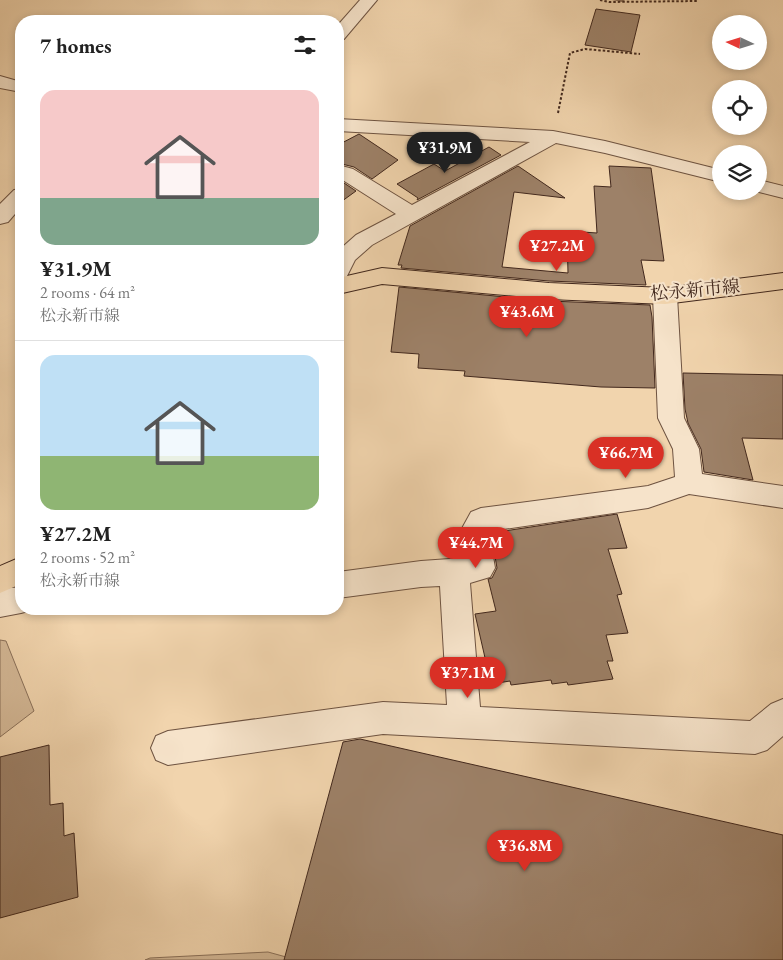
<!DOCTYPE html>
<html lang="en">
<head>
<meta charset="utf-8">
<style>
	:root { --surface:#fff; --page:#f2f2f2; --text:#222; --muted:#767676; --line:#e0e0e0; --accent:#d93025 }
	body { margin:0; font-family:"EB Garamond","Noto Serif JP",serif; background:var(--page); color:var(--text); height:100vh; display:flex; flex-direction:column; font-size:19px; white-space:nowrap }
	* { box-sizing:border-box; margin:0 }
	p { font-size:16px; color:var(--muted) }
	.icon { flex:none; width:28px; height:28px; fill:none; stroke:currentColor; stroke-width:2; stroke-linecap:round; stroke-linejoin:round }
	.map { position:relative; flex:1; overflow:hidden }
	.drawer { position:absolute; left:15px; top:15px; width:329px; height:600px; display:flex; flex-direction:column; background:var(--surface); border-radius:20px; box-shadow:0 2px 8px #0003 }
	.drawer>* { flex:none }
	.needle { width:32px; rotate:274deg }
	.controls { position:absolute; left:712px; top:15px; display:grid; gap:10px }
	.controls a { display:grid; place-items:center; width:55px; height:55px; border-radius:50%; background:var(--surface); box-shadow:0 2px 8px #0003; font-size:25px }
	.price { position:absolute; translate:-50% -42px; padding:0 11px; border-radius:18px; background:var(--accent); color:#fff; font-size:16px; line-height:32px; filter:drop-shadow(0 1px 2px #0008) }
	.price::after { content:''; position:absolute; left:50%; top:30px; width:15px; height:11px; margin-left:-8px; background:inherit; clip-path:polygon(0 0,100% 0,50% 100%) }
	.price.selected { background:#222; color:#fff }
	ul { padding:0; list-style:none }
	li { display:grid; align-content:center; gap:10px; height:265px; padding:0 25px }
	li+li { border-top:1px solid var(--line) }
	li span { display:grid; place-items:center; height:155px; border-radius:15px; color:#555 }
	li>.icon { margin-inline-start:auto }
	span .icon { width:90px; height:90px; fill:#fffc; stroke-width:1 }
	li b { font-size:21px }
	h2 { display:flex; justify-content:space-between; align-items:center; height:60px; padding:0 25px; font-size:21px }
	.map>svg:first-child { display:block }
	.green { fill:#d3b795; stroke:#8a7059 }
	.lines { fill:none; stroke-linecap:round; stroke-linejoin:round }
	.stream { fill:#886c56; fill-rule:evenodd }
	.building { fill:#9d8168; stroke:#42281d }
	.minor-casing { stroke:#6e5341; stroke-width:2 }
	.major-casing { stroke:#42281d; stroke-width:2 }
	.path { stroke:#42281d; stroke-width:2; stroke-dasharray:2.5 2; stroke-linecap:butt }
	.minor { fill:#f6e3ca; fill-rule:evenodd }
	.major { fill:#f1d4ad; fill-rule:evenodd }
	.labels { text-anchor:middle; stroke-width:4; stroke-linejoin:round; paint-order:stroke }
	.street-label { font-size:18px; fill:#42281d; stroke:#f6e3ca }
</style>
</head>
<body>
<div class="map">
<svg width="783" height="960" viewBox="0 0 783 960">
	<rect width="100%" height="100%" fill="#f1d4ad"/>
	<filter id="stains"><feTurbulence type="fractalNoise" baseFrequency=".004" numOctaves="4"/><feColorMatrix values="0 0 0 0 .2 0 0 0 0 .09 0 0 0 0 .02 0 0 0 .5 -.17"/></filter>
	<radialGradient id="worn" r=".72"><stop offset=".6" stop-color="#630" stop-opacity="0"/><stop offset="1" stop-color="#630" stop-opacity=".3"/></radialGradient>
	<!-- green -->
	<g class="green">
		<polygon points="0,640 6,641 34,711 0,737"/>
		<polygon points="268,952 297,960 145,960 150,958"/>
	</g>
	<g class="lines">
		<!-- stream -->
		<polygon class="stream" points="612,0 625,0 622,2"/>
	</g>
	<!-- building -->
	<g class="building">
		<polygon points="596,9 640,15 631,52 585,45"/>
		<polygon points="359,134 398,160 372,179 354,167 338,163 338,145"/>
		<polygon points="489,147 501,155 417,200 418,198 397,184 434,164 445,171"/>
		<polygon points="518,166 565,198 514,192 502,267 568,273 567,231 597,233 594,186 611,187 609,166 651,168 664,261 641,260 646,285 549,281 401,268 402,265 398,265 410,226"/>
		<polygon points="338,179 356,191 338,204"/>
		<polygon points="399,287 549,301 650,305 652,317 655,388 601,387 464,376 465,371 418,368 419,354 391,352"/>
		<polygon points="683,373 783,375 783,439 742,438 753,480 704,472 701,449 688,423 685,409"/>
		<polygon points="617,514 627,548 608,549 622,594 617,595 628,633 606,635 613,661 607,661 613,679 568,685 567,682 552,684 551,680 511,685 510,681 491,684 475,614 496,611 488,579 492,578 497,568 491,533"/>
		<polygon points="360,739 783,835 783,960 284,960 343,742"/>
		<polygon points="49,745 50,805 63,803 64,836 74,833 78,897 0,918 0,757"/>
	</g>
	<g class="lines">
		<!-- minor casing -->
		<g class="minor-casing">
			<g id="minor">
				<polygon points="360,0 377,0 344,39 338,40 338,25"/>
				<polygon points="0,76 21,82 21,92 0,88"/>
				<polygon points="338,119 553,131 605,141 721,170 721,182 605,153 556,143 372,245 355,260 346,278 338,281 338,251 356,235 396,214 338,177 338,165 353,169 412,205 530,142 338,131"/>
				<polygon points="759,180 783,186 783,198 755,191 759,191"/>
				<polygon points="21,189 21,207 8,222 0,224 0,204 14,190"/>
				<polygon points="665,288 673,290 677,296 684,418 699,449 702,474 783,486 783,508 689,494 648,508 490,531 489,533 495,568 490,577 470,583 480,707 750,721 771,704 783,699 783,736 767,750 755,754 383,734 168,765 156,760 151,748 156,736 168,731 383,702 447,705 440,586 421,587 338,598 338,572 421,561 464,558 460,532 471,512 481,508 648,486 675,477 673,449 658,418 653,296 657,290"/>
				<polygon points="21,587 21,609 32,610 21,613 0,617 0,589"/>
			</g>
		</g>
		<!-- major casing -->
		<g class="major-casing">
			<g id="major">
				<polygon points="382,268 549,283 665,288 783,273 783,289 665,304 549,299 382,284 338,294 338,278"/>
				<polygon points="21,557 21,584 0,593 0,566"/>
			</g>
		</g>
		<!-- path -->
		<g class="path">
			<polyline points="600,0 609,2 697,1"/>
			<polyline points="558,113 570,53 585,49 640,54"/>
		</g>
		<!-- minor -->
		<use href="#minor" class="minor"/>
		<!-- major -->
		<use href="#major" class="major"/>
	</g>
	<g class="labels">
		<!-- street labels -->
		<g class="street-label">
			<text transform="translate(695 290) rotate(-5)" y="6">松永新市線</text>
		</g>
	</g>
	<rect width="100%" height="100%" filter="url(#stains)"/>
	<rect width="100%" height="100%" fill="url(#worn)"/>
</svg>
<div class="controls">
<a><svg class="needle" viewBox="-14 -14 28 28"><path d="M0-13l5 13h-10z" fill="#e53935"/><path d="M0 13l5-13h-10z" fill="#767676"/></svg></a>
<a><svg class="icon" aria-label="locate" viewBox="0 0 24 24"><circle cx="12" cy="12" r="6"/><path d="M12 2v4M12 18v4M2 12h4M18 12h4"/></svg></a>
<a><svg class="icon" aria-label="layers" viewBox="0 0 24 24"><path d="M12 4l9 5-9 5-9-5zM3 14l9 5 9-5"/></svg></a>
</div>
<b class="price selected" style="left:445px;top:174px">¥31.9M</b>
<b class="price" style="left:557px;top:272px">¥27.2M</b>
<b class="price" style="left:527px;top:338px">¥43.6M</b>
<b class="price" style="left:626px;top:479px">¥66.7M</b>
<b class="price" style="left:476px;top:569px">¥44.7M</b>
<b class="price" style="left:468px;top:699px">¥37.1M</b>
<b class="price" style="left:525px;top:872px">¥36.8M</b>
<section class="drawer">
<h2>7 homes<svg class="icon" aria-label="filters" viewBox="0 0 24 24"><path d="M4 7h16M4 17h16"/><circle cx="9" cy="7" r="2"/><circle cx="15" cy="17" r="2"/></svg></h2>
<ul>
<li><span style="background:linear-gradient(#f6c9c9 70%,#7fa58c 0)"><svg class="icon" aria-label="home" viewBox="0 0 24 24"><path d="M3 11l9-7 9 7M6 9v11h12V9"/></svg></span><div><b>¥31.9M</b><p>2 rooms · 64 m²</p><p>松永新市線</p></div></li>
<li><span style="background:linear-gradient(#bfe0f5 65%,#8fb573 0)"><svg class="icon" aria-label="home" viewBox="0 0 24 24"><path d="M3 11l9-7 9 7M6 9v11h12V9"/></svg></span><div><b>¥27.2M</b><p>2 rooms · 52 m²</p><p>松永新市線</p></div></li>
</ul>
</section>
</div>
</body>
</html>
